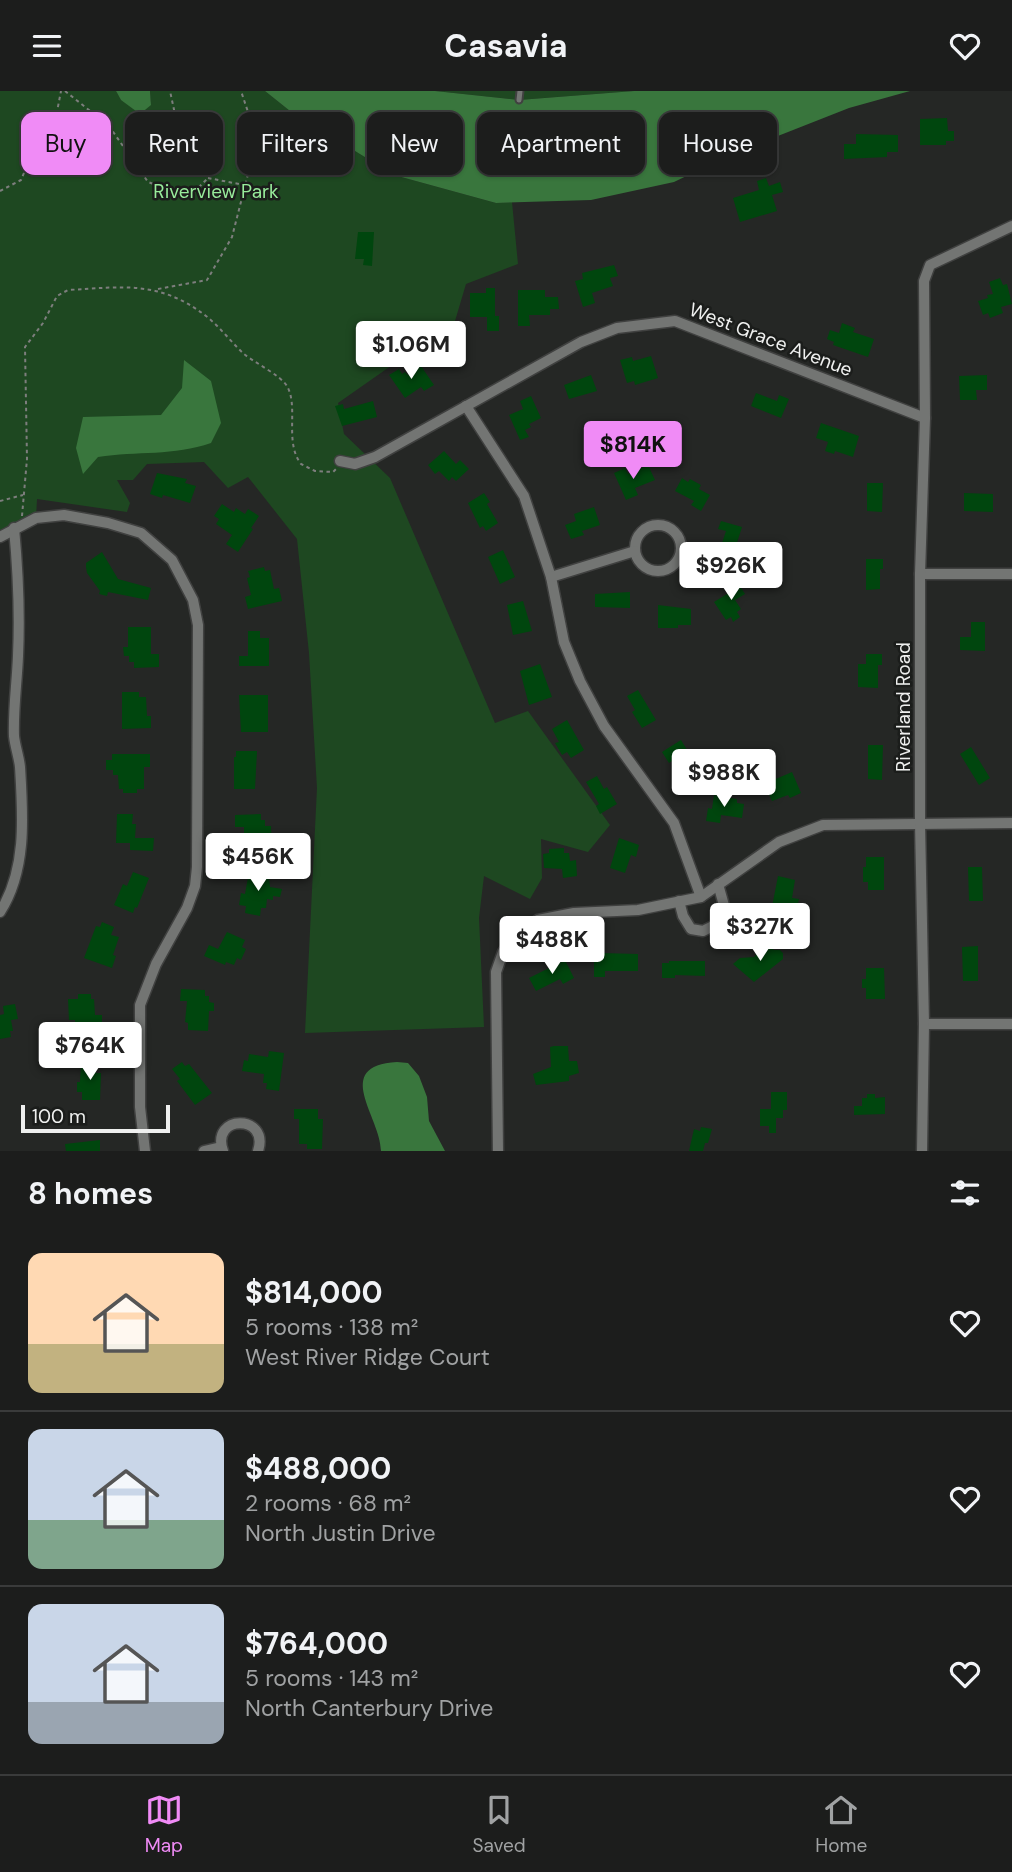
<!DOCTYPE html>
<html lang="en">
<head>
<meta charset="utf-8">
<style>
	:root { --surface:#1c1d1c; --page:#252625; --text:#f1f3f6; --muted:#a0a2a3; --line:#3a3b3b; --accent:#f08bf6 }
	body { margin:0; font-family:"DM Sans",sans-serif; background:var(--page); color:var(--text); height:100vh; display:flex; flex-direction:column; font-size:26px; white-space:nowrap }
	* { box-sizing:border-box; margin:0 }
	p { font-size:23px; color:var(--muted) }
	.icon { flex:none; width:38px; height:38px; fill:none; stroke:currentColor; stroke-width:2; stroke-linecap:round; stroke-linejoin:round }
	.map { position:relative; height:1060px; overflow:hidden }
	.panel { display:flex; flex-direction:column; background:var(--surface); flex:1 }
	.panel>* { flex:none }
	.top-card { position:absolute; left:21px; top:21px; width:971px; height:63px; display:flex; gap:14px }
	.scale { position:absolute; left:21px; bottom:18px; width:149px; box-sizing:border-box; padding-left:7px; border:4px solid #eff0ef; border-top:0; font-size:19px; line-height:24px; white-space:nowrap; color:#eff0ef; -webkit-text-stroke:5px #1b1d1b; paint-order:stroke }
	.price { position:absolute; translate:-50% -60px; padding:0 16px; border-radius:7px; background:#fff; color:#222; font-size:23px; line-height:46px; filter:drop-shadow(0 2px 4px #0008) }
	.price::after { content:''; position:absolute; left:50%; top:42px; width:21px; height:16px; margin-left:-10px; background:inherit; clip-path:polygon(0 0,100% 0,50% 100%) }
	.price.on { background:var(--accent); color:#111 }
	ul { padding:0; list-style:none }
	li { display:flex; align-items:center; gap:21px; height:175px; padding:0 28px }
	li+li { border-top:2px solid var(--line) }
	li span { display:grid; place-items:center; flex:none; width:196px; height:140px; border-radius:14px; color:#555 }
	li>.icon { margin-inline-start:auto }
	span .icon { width:84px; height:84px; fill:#fffc; stroke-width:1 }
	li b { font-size:30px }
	h2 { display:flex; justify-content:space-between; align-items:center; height:84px; padding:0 28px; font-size:30px }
	.pill { padding:0 24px; border-radius:14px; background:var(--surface); box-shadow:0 2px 5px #0004,0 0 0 2px var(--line); font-size:24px; line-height:63px }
	.pill.on { background:var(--accent); color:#111 }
	header { display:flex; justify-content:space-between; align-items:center; height:91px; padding:0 28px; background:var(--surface); font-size:32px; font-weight:700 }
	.dock { display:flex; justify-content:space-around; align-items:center; height:98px; border-top:2px solid var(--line); background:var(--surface); font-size:19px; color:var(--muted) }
	.dock a { display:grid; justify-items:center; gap:4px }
	.dock .on { color:var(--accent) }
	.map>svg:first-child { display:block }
	.green { fill:#1e4821 }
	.water { fill:#39763d }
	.building { fill:#00460e }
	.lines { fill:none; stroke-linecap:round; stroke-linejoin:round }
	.lane-casing { stroke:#404140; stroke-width:9 }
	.street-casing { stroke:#404140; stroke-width:13 }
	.path { stroke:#7d7e7d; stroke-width:2; stroke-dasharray:3.5 3.5; stroke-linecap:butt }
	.lane { stroke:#737573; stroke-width:5 }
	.street { stroke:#737573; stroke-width:10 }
	.labels { text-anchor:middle; stroke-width:5; stroke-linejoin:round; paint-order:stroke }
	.park-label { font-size:19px; fill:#98ec9b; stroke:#1b1d1b }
	.street-label { font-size:19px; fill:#eff0ef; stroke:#1b1d1b }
</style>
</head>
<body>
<header><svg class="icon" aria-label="menu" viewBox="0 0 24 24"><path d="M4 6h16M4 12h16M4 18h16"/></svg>Casavia<svg class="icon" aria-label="heart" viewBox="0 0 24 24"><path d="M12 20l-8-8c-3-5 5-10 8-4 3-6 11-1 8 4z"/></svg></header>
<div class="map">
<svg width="1012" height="1060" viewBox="0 0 1012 1060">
	<rect width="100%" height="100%" fill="#252725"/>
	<!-- green -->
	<g class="green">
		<polygon points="0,0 116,0 121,9 151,14 150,0 265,0 290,20 394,84 496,112 512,111 518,173 466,193 455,230 338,312 344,343 390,387 495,632 528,620 610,734 588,761 541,748 542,787 530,808 484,785 479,827 484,936 305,942 317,697 309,562 297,448 248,386 228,397 204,371 147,373 133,389 117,389 130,412 127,421 37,408 36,427 0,446"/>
		<polygon points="435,0 634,0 519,9"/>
	</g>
	<!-- water -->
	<g class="water">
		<polygon points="116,0 150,0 151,14 140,23 121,9"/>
		<polygon points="265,0 435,0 519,9 634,0 910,0 849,17 730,64 674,91 591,109 496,112 394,84 290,20"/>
		<path d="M184,269L211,290L221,332L211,352C174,365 137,360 98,366L83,383L76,357L83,326L161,324L182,297Z"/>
		<path d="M397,971L408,972L419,985L427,1006L429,1030L445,1060H381C381,1026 331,975 397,971Z"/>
	</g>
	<!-- building -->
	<g class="building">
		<polygon points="947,27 948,40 954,40 954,50 946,50 946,54 920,54 920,28"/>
		<polygon points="856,43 898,44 898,61 887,61 887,66 844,68 844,53 856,53"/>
		<polygon points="766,87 769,95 780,91 783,101 772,104 777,120 740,131 733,107 759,99 757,90"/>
		<polygon points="358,141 374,141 372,175 363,174 364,168 355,168"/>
		<polygon points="614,174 618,185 610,187 613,195 592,202 595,212 583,216 575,190 583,188 582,182"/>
		<polygon points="1000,187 1003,194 1007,193 1012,213 1001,216 1003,222 990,227 988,222 983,224 978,210 988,207 987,204 993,203 989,191"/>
		<polygon points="486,197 495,197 495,225 499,225 499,240 487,240 487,226 470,226 470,202 486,202"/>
		<polygon points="518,199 545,199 545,206 558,206 559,218 550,218 550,224 529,224 530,235 518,235"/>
		<polygon points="842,232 855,237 853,241 874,248 868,266 833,254 834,251 827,248 830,239 839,242"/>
		<polygon points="651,265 658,287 635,294 634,290 627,292 620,269 632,266 633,270"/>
		<polygon points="421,275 434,294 424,300 421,296 405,307 389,284 399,278 402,283 405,281 408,284"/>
		<polygon points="591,284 597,300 569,308 564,294"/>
		<polygon points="987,284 987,299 976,299 977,309 960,309 959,285"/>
		<polygon points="756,302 777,310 779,304 789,308 781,327 751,315"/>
		<polygon points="531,305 541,327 529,333 531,336 525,339 529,346 520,349 509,324 523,318 520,310"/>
		<polygon points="373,310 377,326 342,335 335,315 343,313 344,318"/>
		<polygon points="821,332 859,345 853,366 835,360 834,363 825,360 828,351 816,347"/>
		<polygon points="444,360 456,373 460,369 469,378 456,390 452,386 449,390 439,380 435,383 428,374"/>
		<polygon points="648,374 655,389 635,397 638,404 626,409 614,382 625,377 628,383"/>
		<polygon points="157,382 187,388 185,392 196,395 190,412 163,404 162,407 150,403"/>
		<polygon points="682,387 688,391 690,388 701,394 699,398 710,404 701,420 691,414 694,410 675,400"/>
		<polygon points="867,392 883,392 882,421 867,420"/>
		<polygon points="484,402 490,411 487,413 498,432 486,440 483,435 480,437 468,412"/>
		<polygon points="964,402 993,403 993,421 964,420"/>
		<polygon points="222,413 234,421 236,417 245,423 248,418 259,425 251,437 253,438 238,461 226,453 232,444 216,433 219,428 214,425"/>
		<polygon points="594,416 600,434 582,440 584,444 571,448 565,434 576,430 574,423"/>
		<polygon points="721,430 742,436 734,461 738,462 736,469 718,464 726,440 718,438"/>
		<polygon points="503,459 515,486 500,493 488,466"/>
		<polygon points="102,461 118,488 151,497 148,509 108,501 107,505 99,503 100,500 87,482 86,476 86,472"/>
		<polygon points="866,468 883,468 883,478 880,478 880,498 866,499"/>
		<polygon points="264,476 265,480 270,479 274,498 279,497 282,510 248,518 245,506 251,504 247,487 250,486 248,480"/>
		<polygon points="736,489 745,503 735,509 741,518 737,521 740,526 733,531 731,526 726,529 714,511 730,501 726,495"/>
		<polygon points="630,501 630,517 595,516 595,503"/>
		<polygon points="523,510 532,540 513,544 507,514"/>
		<polygon points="658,514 691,518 691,534 678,534 678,537 658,537"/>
		<polygon points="971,531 985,531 985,560 960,559 960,546 971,546"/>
		<polygon points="128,536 151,536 151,563 159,563 159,576 134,577 134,571 129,571 129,565 124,565 123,556 128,556"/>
		<polygon points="248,540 260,540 260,547 269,547 269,575 239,575 239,565 248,565"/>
		<polygon points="866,563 882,563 882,574 878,574 878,597 858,596 858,573 866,573"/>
		<polygon points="540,573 552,606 529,614 520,580"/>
		<polygon points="638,599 656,629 642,637 632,621 635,619 627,605"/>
		<polygon points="122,601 139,601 139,606 146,606 147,625 151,625 151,637 122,638"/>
		<polygon points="239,604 268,604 268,641 241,641"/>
		<polygon points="567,629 584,659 571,667 567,661 562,664 555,652 559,651 552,638"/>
		<polygon points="681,649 697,675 684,683 675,668 669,672 662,661"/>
		<polygon points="868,654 883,654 882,689 868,688"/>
		<polygon points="971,656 990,687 979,694 960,663"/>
		<polygon points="236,660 257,660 255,698 234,698 234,666 236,666"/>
		<polygon points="112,663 150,663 150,676 144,676 144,698 137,698 137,702 123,702 123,698 119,698 118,684 113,684 113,679 106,679 106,669 112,669"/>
		<polygon points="792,681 801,702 790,707 788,704 772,710 764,693"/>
		<polygon points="597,685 604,698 607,696 617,713 600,723 596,715 599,713 586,691"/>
		<polygon points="714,704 737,708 737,712 744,713 742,727 721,724 720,732 706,730 708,717 712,718"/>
		<polygon points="117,723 133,723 132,733 136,733 135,747 154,747 153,760 130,759 130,752 116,752"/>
		<polygon points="261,723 261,729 265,729 265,735 271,735 272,761 247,761 247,756 244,756 244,736 235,736 235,724"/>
		<polygon points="619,747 639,754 636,766 631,764 625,782 610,777"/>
		<polygon points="564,757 564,762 569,762 570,770 576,769 577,785 563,787 562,778 544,777 543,763 549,762 549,758"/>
		<polygon points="866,766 884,766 884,799 868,799 868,791 863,791 863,776 866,776"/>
		<polygon points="968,776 982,776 983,810 969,810"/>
		<polygon points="133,781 149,787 137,817 135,816 133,822 114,814 123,793 127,795"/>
		<polygon points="249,781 269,784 270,796 282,798 280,806 273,805 273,809 267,808 266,817 261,817 260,825 245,822 246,815 239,814 241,802 245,803"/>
		<polygon points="778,785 795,789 792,807 799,808 797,817 790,815 789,822 784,821 783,829 770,826"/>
		<polygon points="102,831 114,836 111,844 119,846 113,864 116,865 112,877 84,867 96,835 100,836"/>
		<polygon points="227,841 245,849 242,856 246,858 241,869 237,867 234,874 226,871 225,874 204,865 209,854 218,858"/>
		<polygon points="766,852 774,859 780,859 783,862 783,868 754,891 733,873 740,867 754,866"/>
		<polygon points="978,855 978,890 963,890 962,856"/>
		<polygon points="600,862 638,863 638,880 605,880 605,886 594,886 594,868 600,868"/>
		<polygon points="565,869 574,887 563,893 560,888 536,900 529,887"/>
		<polygon points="669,870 705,870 705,885 675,884 675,887 662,887 662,872 669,872"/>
		<polygon points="866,877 884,877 885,908 866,908 866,897 862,897 862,888 866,888"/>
		<polygon points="181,898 205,899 205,905 209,905 209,911 214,912 214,920 209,920 208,940 188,939 188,932 185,931 187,910 180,910"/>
		<polygon points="78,903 91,903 91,908 94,908 95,924 102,924 102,935 75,936 75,929 69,929 68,908 78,908"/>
		<polygon points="15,913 18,928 11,929 13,940 10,940 11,946 0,948 0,924 4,923 3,915"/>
		<polygon points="554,955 568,955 569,970 577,970 579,982 569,985 569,990 536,994 533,983 551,976 550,956"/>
		<polygon points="269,960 284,962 279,1000 266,998 267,992 263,992 264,983 242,980 244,969 248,970 249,963 268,966"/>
		<polygon points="182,971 185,975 189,973 212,1002 195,1014 177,990 180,988 172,978"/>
		<polygon points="81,972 96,972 96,982 101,982 100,1009 82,1009 82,1001 77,1001 77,991 80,991"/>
		<polygon points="771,1001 787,1001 787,1019 783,1019 783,1027 776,1027 776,1042 769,1042 769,1035 760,1035 760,1018 771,1018"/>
		<polygon points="867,1003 875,1003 875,1007 885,1006 885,1023 854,1024 854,1015 862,1015 862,1007 867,1007"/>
		<polygon points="294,1018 318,1018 318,1028 323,1028 322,1058 307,1058 307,1053 299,1053 299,1028 294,1028"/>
		<polygon points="701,1036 712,1038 708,1052 705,1052 703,1060 689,1060 694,1038 700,1040"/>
		<polygon points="100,1049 100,1060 66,1060 65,1053"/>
	</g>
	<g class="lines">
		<!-- lane casing -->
		<g class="lane-casing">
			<polyline id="lane" points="519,9 520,0"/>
		</g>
		<!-- street casing -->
		<g class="street-casing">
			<g id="street">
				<polyline points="466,315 524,405 551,486 564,551 580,590 604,635 674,732 701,806"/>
				<polyline points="340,370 355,373 375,366 581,251 617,237 675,230 925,327"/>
				<circle cx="658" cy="457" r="23"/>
				<polyline points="0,446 36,427 64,424 108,432 141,442 172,469 193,509 198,534 197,776 195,795 187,817 156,873 140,914 140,1016 145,1060"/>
				<polyline points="920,483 1012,483"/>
				<polyline points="551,486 635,460"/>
				<polyline points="679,810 683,825 691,838 703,840 719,832 725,818 718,793"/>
				<path d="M0,821C27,779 23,725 20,676C19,666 15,655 14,645C13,618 17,591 18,565C20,522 18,480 14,437"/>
				<polyline points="924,933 1012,933"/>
				<polyline points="204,1060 221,1056"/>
				<path d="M223,1060C210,1023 270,1023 258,1060"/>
				<polyline points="498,1060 496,881 503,861 515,844 538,829 574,822 638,819 701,806 779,751 823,734 1012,732"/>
				<polyline points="922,1060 924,933 920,732 920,483 925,327 924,190 930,174 1012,135"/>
			</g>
		</g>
		<!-- path -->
		<g class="path">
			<polyline points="65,0 109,35 148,91 189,106 208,87 201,55 176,28 170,0"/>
			<polyline points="208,87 244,94"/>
			<polyline points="0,100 21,89 31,65 50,57 61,0"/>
			<polyline points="158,198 207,189 232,146 257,48 241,0"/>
			<polyline points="0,410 23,404"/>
			<path d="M22,425L27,368L25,256L43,232L57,205L68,199C123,196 159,189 206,225C220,236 231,251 244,263C255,272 280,284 287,295C299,316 284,351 301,373L315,380L333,381L336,378"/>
		</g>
		<!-- lane -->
		<use href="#lane" class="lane"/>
		<!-- street -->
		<use href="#street" class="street"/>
	</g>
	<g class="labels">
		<!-- park labels -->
		<g class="park-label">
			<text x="216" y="107">Riverview Park</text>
		</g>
		<!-- street labels -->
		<g class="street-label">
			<text transform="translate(771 248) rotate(21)" y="7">West Grace Avenue</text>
			<text transform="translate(903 616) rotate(-90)" y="7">Riverland Road</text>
		</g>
	</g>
</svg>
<div class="scale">100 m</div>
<b class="price" style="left:411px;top:290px">$1.06M</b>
<b class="price on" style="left:633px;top:390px">$814K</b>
<b class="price" style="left:731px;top:511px">$926K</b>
<b class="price" style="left:724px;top:718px">$988K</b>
<b class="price" style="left:258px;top:802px">$456K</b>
<b class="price" style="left:760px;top:872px">$327K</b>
<b class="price" style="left:552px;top:885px">$488K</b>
<b class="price" style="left:90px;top:991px">$764K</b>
<div class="top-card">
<a class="pill on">Buy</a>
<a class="pill">Rent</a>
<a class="pill">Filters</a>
<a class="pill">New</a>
<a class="pill">Apartment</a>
<a class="pill">House</a>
</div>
</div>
<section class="panel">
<h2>8 homes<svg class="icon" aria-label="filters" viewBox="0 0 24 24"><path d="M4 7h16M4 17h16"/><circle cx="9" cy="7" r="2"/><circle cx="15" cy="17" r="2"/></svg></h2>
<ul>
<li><span style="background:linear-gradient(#ffd9b3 65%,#c2b280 0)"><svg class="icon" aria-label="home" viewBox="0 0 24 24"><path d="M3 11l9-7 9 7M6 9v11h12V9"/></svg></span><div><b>$814,000</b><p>5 rooms · 138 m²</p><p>West River Ridge Court</p></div><svg class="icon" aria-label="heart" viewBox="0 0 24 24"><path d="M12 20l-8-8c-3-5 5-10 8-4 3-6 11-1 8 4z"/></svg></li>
<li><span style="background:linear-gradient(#c9d6e8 65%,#7fa58c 0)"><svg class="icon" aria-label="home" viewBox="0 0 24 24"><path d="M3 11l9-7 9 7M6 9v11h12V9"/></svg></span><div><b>$488,000</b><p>2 rooms · 68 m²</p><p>North Justin Drive</p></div><svg class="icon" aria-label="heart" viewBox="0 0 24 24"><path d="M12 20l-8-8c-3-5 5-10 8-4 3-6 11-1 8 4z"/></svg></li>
<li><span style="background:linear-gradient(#c9d6e8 70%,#9aa5b1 0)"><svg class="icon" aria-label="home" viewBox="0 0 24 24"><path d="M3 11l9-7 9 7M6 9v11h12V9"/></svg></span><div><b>$764,000</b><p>5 rooms · 143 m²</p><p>North Canterbury Drive</p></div><svg class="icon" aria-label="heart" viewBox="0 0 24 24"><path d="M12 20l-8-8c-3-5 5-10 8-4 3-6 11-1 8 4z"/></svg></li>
</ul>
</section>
<nav class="dock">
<a class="on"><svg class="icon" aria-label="map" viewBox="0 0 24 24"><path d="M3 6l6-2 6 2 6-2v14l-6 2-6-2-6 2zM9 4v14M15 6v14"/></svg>Map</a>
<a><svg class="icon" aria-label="saved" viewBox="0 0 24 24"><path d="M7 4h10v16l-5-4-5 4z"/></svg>Saved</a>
<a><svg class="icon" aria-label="home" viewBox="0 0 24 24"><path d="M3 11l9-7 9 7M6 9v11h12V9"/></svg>Home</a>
</nav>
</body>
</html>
